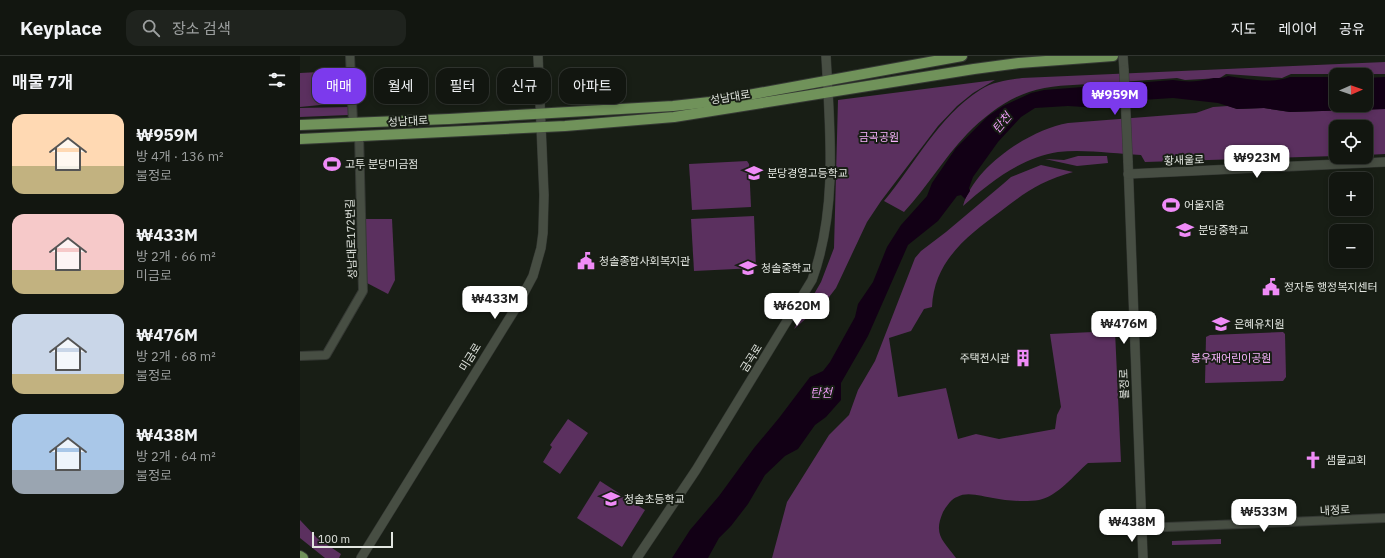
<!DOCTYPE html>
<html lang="ko">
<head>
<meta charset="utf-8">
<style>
	:root { --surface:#121610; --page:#1f231e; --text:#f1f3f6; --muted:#9c9f9f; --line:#313530; --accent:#7c3aed }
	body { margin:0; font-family:"IBM Plex Sans","Noto Sans KR",sans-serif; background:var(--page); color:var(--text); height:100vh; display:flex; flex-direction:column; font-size:15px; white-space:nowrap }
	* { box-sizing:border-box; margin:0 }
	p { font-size:13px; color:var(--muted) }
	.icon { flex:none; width:22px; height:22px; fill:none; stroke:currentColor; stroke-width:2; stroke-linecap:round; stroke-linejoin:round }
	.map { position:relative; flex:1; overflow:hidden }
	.drawer { display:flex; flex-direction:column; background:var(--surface); width:300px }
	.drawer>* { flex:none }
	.top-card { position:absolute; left:12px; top:12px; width:380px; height:36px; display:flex; gap:8px }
	.needle { width:26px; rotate:88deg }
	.controls { position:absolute; left:1029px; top:12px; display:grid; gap:8px }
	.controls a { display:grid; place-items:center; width:44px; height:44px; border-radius:8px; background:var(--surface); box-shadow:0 2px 6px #0003,0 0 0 1px var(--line); font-size:20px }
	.scale { position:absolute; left:12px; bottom:10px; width:81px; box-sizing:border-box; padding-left:4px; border:2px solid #e2e6e0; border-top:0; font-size:11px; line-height:14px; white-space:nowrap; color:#e2e6e0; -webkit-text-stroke:3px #181e15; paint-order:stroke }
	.price { position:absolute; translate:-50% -34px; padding:0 9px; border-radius:8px; background:#fff; color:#222; font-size:13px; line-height:26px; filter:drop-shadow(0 1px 2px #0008) }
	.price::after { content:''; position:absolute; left:50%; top:24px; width:12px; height:9px; margin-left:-6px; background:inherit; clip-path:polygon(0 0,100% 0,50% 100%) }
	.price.on { background:var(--accent); color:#fff }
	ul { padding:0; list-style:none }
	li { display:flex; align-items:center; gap:12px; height:100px; padding:0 12px }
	li span { display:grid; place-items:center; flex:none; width:112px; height:80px; border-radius:12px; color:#555 }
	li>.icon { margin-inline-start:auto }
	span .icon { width:48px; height:48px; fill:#fffc; stroke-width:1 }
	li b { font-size:17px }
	h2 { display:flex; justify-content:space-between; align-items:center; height:48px; padding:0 12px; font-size:17px }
	.tag { padding:0 14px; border-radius:12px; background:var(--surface); box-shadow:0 2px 6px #0003,0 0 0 1px var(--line); font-size:14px; line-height:36px }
	.tag.on { background:var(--accent); color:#fff }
	header { display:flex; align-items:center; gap:24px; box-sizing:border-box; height:56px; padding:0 20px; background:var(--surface); border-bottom:1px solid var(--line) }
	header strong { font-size:19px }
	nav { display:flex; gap:22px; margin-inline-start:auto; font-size:14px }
	.search { width:280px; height:36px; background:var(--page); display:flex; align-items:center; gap:10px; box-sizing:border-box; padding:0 14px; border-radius:12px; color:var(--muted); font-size:15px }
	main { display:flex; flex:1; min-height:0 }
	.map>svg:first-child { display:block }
	.green { fill:#5b305f }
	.water { fill:#120015 }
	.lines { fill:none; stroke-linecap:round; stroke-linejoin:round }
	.tertiary-casing { stroke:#353934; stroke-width:10 }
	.secondary-casing { stroke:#353934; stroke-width:10 }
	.primary-casing { stroke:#353934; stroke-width:12 }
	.tertiary { stroke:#474e43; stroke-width:8 }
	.secondary { stroke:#474e43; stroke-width:9 }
	.primary { stroke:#70925a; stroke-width:10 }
	.secondary-bridge-casing { stroke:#353934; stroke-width:10; stroke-linecap:butt }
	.secondary-bridge { stroke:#474e43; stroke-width:9 }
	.labels { text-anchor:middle; stroke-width:4; stroke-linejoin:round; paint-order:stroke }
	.street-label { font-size:11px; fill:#e2e6e0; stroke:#181e15 }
	.park-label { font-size:11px; fill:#f7b3fc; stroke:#181e15 }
	.poi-label { font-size:11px; fill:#e2e6e0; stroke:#181e15; text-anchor:start }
	.water-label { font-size:12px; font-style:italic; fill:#f09df8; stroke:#181e15 }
</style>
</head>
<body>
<header>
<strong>Keyplace</strong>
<div class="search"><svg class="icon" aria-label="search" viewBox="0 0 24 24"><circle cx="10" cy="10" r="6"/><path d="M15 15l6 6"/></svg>장소 검색</div>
<nav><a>지도</a><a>레이어</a><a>공유</a></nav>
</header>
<main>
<section class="drawer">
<h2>매물 7개<svg class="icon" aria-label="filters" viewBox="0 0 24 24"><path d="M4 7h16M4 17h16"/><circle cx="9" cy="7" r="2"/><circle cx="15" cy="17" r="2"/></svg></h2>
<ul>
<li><span style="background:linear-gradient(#ffd9b3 65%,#c2b280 0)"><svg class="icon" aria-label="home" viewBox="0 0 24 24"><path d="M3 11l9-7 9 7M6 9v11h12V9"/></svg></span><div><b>₩959M</b><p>방 4개 · 136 m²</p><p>불정로</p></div></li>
<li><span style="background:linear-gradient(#f6c9c9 70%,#c2b280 0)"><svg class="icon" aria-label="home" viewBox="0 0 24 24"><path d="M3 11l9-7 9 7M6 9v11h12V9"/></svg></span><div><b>₩433M</b><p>방 2개 · 66 m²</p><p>미금로</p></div></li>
<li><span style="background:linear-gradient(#c9d6e8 75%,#c2b280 0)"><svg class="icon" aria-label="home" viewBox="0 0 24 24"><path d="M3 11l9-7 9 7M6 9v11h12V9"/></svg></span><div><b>₩476M</b><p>방 2개 · 68 m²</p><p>불정로</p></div></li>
<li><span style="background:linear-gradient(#a9c7e8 70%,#9aa5b1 0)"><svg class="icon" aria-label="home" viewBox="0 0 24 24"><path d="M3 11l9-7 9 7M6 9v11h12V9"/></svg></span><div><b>₩438M</b><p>방 2개 · 64 m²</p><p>불정로</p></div></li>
</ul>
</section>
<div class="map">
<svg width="1085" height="502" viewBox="0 0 1085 502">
	<rect width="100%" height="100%" fill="#181e15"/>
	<!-- green -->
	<g class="green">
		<path d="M1085,6V18H991L982,22L926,18L920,22L885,24L877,22C849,24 821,26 793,28C772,29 749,29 729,36C705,44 685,60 667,78C644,102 627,131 604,156L584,145C615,108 638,61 680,34C692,26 708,24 722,22Z"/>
		<polygon points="38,15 40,47 0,51 0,17"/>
		<polygon points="695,24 673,37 657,50 638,70 581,145 567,166 536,232 526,245 494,273 521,226 534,192 538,44"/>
		<path d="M928,50L937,53L964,52L990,56L1085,53V98L1066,99V71H1036V100L845,106L841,99C815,98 785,93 758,96C722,101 689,127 663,150C674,111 729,74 768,67L896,57L913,51Z"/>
		<polygon points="48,51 48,59 0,61 0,52"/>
		<polygon points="778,100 807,100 808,107 777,110 745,103 764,104"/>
		<polygon points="447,105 449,108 451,151 392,154 389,108"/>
		<path d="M741,109L773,116C762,119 751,123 741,128C727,135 714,145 701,155C667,180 634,205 632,251L624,253L611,275L589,282L598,341L646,332L658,383L676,378L699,383L755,373L757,359L761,351L750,278L815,275L821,406L788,407C774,419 758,440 739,444C726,446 707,445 693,442C683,441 668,435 657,441C651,443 646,451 643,456C633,479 643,484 656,502H472L487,446L529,379L549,359L558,334L575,305L615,202L621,195L646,176L703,128L711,121Z"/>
		<polygon points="454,160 456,212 394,215 391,163"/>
		<polygon points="65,163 92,163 95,224 88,238 67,227"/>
		<polygon points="983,276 985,278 986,321 983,325 905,327 906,281 910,279"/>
		<polygon points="268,363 288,377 260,418 243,406 252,391 250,389"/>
		<polygon points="300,425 345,454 322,491 277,462"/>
		<polygon points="0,464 17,482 41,498 39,502 25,502 0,482"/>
		<polygon points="921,483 921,488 872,489 872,485"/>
	</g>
	<!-- water -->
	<path class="water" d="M928,20C947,23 971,28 990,21H1036V49H1066V22L1085,21V53L990,56L964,52L937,53L918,47L873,42L826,45L800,52L768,50L735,52L721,61L698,86L673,121L669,132L670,135L665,143L661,139L657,140L638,165L608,189L568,280L541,327V344L526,361L515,369L498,393L485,400L465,419L448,448L431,470L419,482L408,502H372L390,474L419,440L454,392L479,362L510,321L523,315L530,306L555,261L558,248L573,226L587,191L601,169L627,140L632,127L656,92L688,60L703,50L731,37L744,34L873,24C885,26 898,26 909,23C916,21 921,23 928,20Z"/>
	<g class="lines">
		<!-- tertiary casing -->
		<g class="tertiary-casing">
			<g id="tertiary">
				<polyline points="50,0 53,67"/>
				<polyline points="0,300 26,299 63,235 59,79"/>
				<polyline points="842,472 1085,462"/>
			</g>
		</g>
		<!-- secondary casing -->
		<g class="secondary-casing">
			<g id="secondary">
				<polyline points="823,0 824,14"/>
				<polyline points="828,105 843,502"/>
				<polyline points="828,118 1085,106"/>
				<polyline points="61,502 217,250 233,220 241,192 243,177 244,139 238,0"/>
				<path d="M337,502L396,414L512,224C538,153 530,74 526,0"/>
			</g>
		</g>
		<!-- primary casing -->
		<g class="primary-casing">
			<g id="primary">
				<polyline points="0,69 149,63 373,50 410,46 662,0"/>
				<polyline points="0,83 265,70 374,61 674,13 719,7 813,0"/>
				<polyline points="0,500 3,502"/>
			</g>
		</g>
		<!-- tertiary -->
		<use href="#tertiary" class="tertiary"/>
		<!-- secondary -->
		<use href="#secondary" class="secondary"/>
		<!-- primary -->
		<use href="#primary" class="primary"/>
		<!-- secondary-bridge casing -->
		<g class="secondary-bridge-casing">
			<polyline id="secondary-bridge" points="824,14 828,105"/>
		</g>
		<!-- secondary-bridge -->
		<use href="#secondary-bridge" class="secondary-bridge"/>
	</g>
	<!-- icons -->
	<defs>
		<g id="stadium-bare" transform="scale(1.38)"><path d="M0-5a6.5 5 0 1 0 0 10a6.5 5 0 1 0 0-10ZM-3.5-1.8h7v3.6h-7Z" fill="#ef8bf7" stroke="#181e15" stroke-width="2.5" paint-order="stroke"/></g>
		<g id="school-bare" transform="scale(1.38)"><path d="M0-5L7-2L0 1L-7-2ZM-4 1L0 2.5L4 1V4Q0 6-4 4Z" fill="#ef8bf7" stroke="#181e15" stroke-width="2.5" paint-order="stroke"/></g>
		<g id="civic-bare" transform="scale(1.38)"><path d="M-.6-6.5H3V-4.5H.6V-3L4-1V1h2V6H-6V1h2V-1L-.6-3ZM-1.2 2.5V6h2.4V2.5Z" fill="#ef8bf7" stroke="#181e15" stroke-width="2.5" paint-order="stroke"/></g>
		<g id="building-bare" transform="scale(1.38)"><path d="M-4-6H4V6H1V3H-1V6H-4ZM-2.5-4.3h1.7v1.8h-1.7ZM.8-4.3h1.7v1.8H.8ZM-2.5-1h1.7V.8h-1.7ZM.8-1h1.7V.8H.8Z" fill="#ef8bf7" stroke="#181e15" stroke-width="2.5" paint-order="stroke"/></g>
		<g id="church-bare" transform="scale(1.38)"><path d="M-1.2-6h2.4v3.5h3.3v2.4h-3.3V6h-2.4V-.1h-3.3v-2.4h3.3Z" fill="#ef8bf7" stroke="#181e15" stroke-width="2.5" paint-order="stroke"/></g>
	</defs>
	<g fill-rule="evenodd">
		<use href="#stadium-bare" x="32" y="108"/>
		<use href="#school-bare" x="454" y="117"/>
		<use href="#stadium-bare" x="871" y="149"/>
		<use href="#school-bare" x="885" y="174"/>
		<use href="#civic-bare" x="286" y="205"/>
		<use href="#school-bare" x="448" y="212"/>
		<use href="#civic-bare" x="971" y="231"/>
		<use href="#school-bare" x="921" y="268"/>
		<use href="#building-bare" x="723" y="302"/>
		<use href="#church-bare" x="1013" y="404"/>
		<use href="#school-bare" x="311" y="443"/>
	</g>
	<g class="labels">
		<!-- street labels -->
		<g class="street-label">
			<text transform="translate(430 41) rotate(-9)" y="4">성남대로</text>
			<text transform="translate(108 65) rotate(-3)" y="4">성남대로</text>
			<text transform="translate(884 104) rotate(-2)" y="4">황새울로</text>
			<text transform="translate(51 183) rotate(-92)" y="4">성남대로172번길</text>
			<text transform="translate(170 301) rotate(-58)" y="4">미금로</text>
			<text transform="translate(451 302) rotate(-58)" y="4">금곡로</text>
			<text transform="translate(824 328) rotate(-92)" y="4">불정로</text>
			<text transform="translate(1035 454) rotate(-3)" y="4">내정로</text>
		</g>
		<!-- park labels -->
		<g class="park-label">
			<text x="579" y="85">금곡공원</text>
			<text x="931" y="306">봉우재어린이공원</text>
		</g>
		<!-- poi labels -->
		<g class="poi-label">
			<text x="45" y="112">고투 분당미금점</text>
			<text x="467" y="121">분당경영고등학교</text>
			<text x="884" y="153">어울지움</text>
			<text x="898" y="178">분당중학교</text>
			<text x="299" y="209">청솔종합사회복지관</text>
			<text x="461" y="216">청솔중학교</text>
			<text x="984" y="235">정자동 행정복지센터</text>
			<text x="934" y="272">은혜유치원</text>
			<text x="710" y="306" text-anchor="end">주택전시관</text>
			<text x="1026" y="408">샘물교회</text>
			<text x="324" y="447">청솔초등학교</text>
		</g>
		<!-- water labels -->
		<g class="water-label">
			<text transform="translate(702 67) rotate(-50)" y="4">탄천</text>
			<text x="521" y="341">탄천</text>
		</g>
	</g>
</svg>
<div class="controls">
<a><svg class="needle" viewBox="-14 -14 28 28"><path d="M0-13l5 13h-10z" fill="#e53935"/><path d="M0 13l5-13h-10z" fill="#9c9f9f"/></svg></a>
<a><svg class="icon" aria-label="locate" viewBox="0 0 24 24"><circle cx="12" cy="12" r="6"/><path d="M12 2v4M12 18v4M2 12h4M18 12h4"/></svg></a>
<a>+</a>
<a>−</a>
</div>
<div class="scale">100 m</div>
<b class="price on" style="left:815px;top:60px">₩959M</b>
<b class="price" style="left:957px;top:123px">₩923M</b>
<b class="price" style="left:195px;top:264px">₩433M</b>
<b class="price" style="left:497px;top:271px">₩620M</b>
<b class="price" style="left:824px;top:289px">₩476M</b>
<b class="price" style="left:964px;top:477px">₩533M</b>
<b class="price" style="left:832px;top:487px">₩438M</b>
<div class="top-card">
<a class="tag on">매매</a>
<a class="tag">월세</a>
<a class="tag">필터</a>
<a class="tag">신규</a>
<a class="tag">아파트</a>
</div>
</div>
</main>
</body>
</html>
